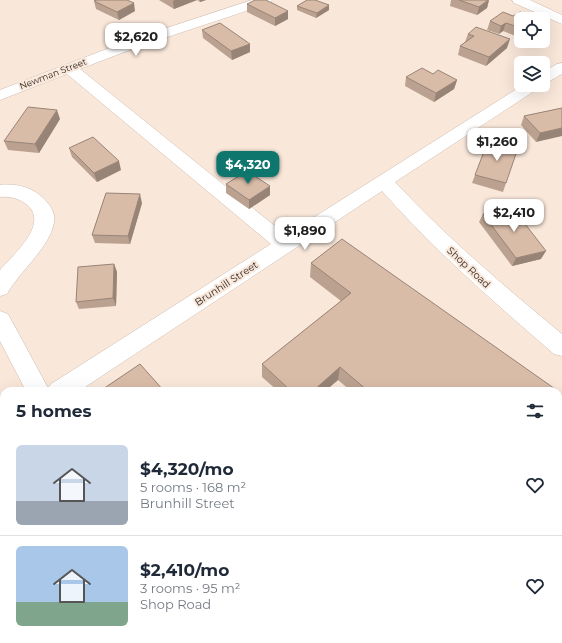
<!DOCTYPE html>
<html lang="en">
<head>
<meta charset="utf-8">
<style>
	:root { --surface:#fff; --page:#f2f2f3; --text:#1f2937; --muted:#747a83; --line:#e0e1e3; --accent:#0f766e }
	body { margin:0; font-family:Montserrat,sans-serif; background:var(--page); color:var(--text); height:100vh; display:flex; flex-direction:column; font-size:15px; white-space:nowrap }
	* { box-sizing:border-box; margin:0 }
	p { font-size:13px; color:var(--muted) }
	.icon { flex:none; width:22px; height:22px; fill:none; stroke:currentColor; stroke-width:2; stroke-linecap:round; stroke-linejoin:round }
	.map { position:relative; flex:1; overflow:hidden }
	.sheet { position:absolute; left:0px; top:387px; width:562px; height:256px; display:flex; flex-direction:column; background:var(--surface); border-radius:12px 12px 0 0; box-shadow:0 4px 16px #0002 }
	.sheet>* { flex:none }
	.tools { position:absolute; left:514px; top:12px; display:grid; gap:8px }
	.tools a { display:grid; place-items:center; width:36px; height:36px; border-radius:6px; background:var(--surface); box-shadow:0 4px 16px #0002; font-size:20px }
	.price { position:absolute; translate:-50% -34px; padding:0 9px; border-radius:8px; background:#fff; color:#222; font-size:13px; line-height:26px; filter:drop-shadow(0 1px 2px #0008) }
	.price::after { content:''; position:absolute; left:50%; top:24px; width:12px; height:9px; margin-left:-6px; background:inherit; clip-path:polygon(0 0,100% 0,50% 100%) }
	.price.on { background:var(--accent); color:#fff }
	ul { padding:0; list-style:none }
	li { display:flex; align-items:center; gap:12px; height:100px; padding:0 16px }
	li+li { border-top:1px solid var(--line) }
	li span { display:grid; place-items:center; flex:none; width:112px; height:80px; border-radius:6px; color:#555 }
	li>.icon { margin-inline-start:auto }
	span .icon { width:48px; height:48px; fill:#fffc; stroke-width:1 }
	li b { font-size:17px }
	h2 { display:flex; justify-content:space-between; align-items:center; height:48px; padding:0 16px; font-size:17px }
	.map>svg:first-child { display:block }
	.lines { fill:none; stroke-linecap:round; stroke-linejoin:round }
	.minor-casing { stroke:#cdbcb0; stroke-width:1 }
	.major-casing { stroke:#cdbcb0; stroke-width:1 }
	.minor { fill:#fff; fill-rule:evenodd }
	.major { fill:#fff; fill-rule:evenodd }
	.wall { fill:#bba290 }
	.shaded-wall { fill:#988476 }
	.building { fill:#d9bca8; stroke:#988476 }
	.labels { text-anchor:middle; stroke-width:4; stroke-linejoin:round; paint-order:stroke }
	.far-street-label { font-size:9px; fill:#322b27; stroke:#f9e7da }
	.street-label { font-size:10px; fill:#322b27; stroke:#f9e7da }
</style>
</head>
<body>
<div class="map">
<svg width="562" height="643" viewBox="0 0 562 643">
	<rect width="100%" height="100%" fill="#f9e7da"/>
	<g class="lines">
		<!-- minor casing -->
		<g class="minor-casing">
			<g id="minor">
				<path d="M252,0H272L270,3L140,46L80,69L286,235L523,85H542L539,88L395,182C446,237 504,286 562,334V356L554,354C494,302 434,250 382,191L79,391H26L0,341V311L8,314L48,388L51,384L271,244L67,74L0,100V90L130,40Z"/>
				<polygon points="512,0 530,0 562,15 562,24 514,3"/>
				<polygon points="562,63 562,74 548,82 543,84 543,72 557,64"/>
				<path d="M0,185C14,183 33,187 43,198C49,204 56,212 54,222C51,246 19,272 7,294L0,296V270C13,255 51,223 26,204C18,198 10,196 0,197Z"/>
				<polygon points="4,415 4,439 0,440 0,416"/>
			</g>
		</g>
		<!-- major casing -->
		<g class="major-casing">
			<g id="major">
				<polygon points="562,589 562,622 558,624 558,591"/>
				<polygon points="517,639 549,639 548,643 516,643"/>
			</g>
		</g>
		<!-- minor -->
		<use href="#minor" class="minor"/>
		<!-- major -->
		<use href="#major" class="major"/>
	</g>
	<!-- wall -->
	<g class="wall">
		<polygon points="159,0 206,0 200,2 197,0 174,9"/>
		<polygon points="451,0 489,0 487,8 477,15 450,6"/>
		<polygon points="94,1 135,11 119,20 96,9"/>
		<polygon points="247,4 288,11 288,19 275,26 247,12"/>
		<polygon points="329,5 329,10 316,18 297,10 297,6"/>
		<polygon points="521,19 521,38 503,31 499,34 487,30 490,21"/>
		<polygon points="202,30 250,44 250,52 232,60 203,38"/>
		<polygon points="468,34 507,48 486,66 458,55 460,46 465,42"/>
		<polygon points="433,74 457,80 454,89 434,102 405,86 406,77"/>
		<polygon points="562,108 536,142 521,125 524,116"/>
		<polygon points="60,119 39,153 8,150 4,141"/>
		<polygon points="69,148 121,170 97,182 72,157"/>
		<polygon points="475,175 506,183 503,192 472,183"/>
		<polygon points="226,184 270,195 249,209 226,193"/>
		<polygon points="142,203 130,244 95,243 92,235"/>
		<polygon points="483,214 541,259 512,266 479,222"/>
		<polygon points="311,263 558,391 351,391 338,380 325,391 278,391 262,377 262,364 341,301 310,277"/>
		<polygon points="114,264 117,272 116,306 79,309 76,302"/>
	</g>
	<!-- shaded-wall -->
	<g class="shaded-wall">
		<polygon points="175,0 197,0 174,9 173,1"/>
		<polygon points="200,0 206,0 200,2"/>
		<polygon points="489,0 487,8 477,15 479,7"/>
		<polygon points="134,3 135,11 119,20 117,12"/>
		<polygon points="329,5 329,10 316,18 317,13"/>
		<polygon points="288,11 288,19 275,26 275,18"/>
		<polygon points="506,23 503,31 499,34 501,26"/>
		<polygon points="510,39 507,48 486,66 489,57"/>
		<polygon points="250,44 250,52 232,60 231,51"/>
		<polygon points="457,80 454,89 434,102 436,93"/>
		<polygon points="57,110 60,119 39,153 35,144"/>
		<polygon points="562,128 562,136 536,142 540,133"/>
		<polygon points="119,161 121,170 97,182 94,173"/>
		<polygon points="270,186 270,195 249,209 249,200"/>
		<polygon points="140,194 142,203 130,244 128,236"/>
		<polygon points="546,251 541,259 512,266 516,258"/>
		<polygon points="114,264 117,272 116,306 113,298"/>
		<polygon points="340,367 338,380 325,391 313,391"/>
	</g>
	<!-- building -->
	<g class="building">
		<polygon points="97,0 127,0 134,3 117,12 94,1"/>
		<polygon points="255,0 266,0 288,11 275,18 247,4"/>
		<polygon points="307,0 315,0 329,5 317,13 297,6"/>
		<polygon points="459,0 488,0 479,7"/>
		<polygon points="503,12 513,16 520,12 533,17 530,19 521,19 521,28 506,23 501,26 490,21"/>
		<polygon points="220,23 250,44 231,51 202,30"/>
		<polygon points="476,27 510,39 489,57 460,46 474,36 468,34"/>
		<polygon points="422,68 433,74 438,70 457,80 436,93 406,77"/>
		<polygon points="28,107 57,110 35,144 4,141"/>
		<polygon points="562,108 562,128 540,133 524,116"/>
		<polygon points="93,137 119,161 94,173 69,148"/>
		<polygon points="488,141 518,148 506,183 475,175"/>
		<polygon points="247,171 270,186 249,200 226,184"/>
		<polygon points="106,193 140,194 128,236 92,235"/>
		<polygon points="512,207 546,251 516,258 483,214"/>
		<polygon points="342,239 558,391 368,391 340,367 313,391 291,391 262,364 351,293 311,263"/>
		<polygon points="114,264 113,298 76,302 78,267"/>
		<polygon points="140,364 164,391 100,391"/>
		<polygon points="213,639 232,639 236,643 210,643"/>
	</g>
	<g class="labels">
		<!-- far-street labels -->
		<g class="far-street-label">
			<text transform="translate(53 74) rotate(-21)" y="3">Newman Street</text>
		</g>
		<!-- street labels -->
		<g class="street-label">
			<text transform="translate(469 267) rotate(43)" y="4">Shop Road</text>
			<text transform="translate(226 283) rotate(-33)" y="4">Brunhill Street</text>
		</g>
	</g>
</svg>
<div class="tools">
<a><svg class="icon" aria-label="locate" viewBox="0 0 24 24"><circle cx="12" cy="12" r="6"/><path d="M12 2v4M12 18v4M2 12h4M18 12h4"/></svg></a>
<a><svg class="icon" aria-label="layers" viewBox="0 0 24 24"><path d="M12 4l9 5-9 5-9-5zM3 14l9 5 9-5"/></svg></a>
</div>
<b class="price" style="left:136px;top:57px">$2,620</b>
<b class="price" style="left:497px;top:162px">$1,260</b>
<b class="price on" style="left:248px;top:185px">$4,320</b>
<b class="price" style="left:514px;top:233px">$2,410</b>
<b class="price" style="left:305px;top:251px">$1,890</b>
<section class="sheet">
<h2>5 homes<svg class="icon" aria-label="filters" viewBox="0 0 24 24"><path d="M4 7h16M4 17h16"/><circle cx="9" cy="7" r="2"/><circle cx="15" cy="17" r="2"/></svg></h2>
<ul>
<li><span style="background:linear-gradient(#c9d6e8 70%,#9aa5b1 0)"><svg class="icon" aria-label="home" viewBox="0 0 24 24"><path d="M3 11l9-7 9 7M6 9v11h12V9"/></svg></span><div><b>$4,320/mo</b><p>5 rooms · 168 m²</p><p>Brunhill Street</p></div><svg class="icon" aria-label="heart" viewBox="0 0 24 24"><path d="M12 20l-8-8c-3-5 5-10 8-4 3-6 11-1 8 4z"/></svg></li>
<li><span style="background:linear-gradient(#a9c7e8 70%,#7fa58c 0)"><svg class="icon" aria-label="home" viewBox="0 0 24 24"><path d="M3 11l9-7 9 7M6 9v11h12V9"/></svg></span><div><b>$2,410/mo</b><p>3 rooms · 95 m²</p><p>Shop Road</p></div><svg class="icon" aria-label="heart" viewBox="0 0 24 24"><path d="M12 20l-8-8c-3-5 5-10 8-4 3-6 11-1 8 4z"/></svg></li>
</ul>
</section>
</div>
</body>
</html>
